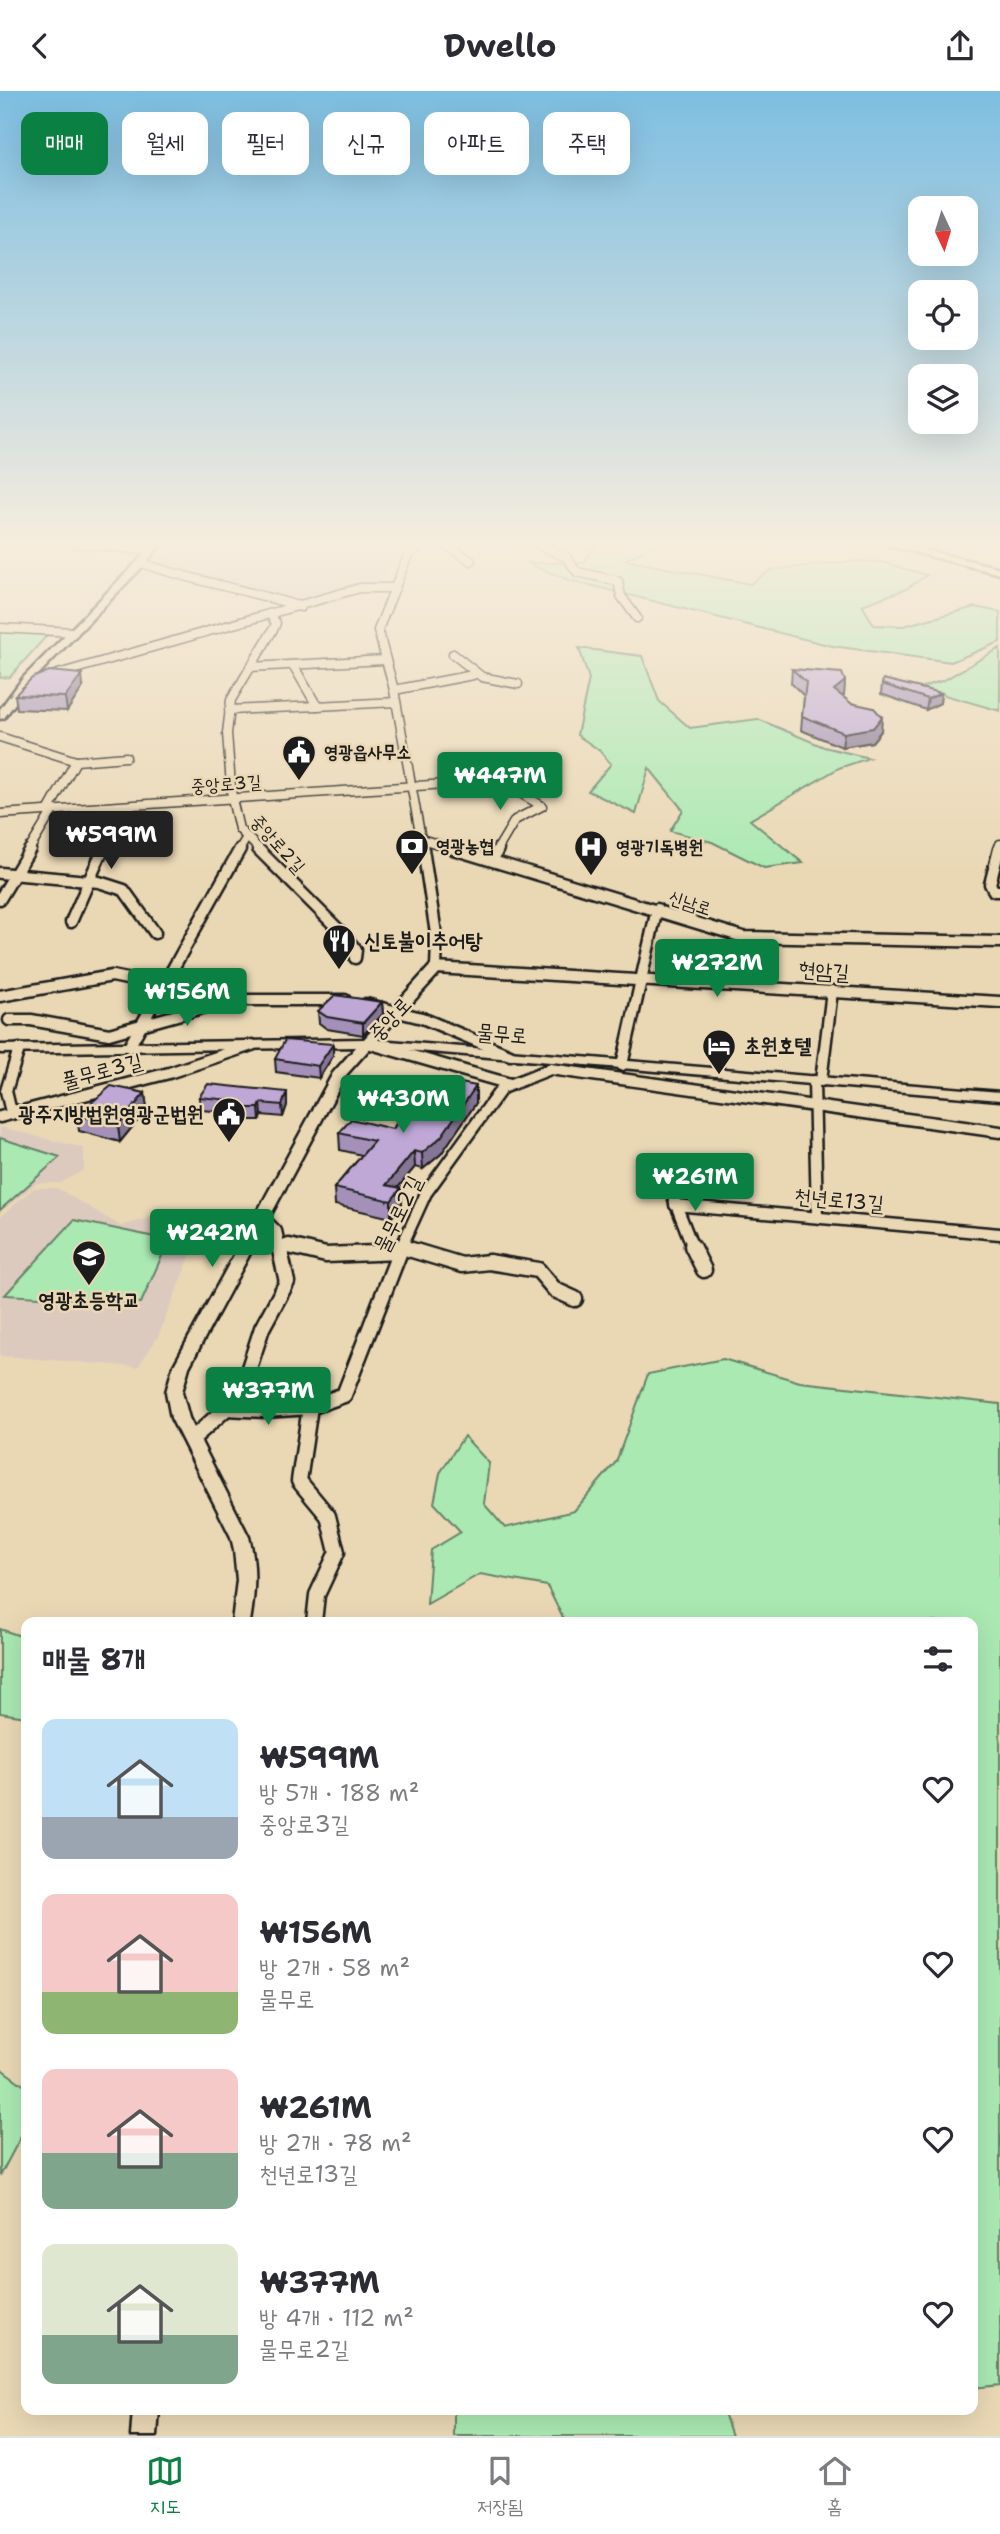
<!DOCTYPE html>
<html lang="ko">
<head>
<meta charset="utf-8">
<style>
	:root { --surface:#fff; --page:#f7f7f7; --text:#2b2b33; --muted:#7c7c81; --line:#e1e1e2; --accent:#0b8043 }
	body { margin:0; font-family:"Shantell Sans","Poor Story",sans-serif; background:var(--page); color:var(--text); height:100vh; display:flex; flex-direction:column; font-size:26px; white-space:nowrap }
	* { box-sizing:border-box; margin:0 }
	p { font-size:23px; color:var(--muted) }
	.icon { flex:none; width:38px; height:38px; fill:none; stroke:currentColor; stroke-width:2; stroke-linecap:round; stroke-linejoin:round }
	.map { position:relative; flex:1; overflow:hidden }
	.panel { position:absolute; left:21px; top:1526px; width:957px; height:798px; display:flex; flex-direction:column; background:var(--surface); border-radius:14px; box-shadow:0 7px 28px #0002 }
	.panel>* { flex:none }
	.banner { position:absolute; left:21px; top:21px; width:959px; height:63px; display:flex; gap:14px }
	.needle { width:46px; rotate:176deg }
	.fabs { position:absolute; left:908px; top:105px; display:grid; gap:14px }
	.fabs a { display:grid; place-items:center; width:70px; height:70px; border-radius:14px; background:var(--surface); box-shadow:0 7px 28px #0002; font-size:35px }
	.price { position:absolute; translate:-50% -60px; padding:0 16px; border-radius:7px; background:var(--accent); color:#fff; font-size:23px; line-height:46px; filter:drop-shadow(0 2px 4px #0008) }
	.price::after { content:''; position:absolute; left:50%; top:42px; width:21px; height:16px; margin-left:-10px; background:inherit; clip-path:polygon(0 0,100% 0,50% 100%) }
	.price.on { background:#222; color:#fff }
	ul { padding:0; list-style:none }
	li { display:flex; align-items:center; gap:21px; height:175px; padding:0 21px }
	li span { display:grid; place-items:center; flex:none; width:196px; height:140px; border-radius:14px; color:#555 }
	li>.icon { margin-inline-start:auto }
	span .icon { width:84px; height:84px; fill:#fffc; stroke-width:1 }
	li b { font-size:30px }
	h2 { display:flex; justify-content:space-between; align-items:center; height:84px; padding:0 21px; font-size:30px }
	.tag { padding:0 24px; border-radius:14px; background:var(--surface); box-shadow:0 7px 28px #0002; font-size:24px; line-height:63px }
	.tag.on { background:var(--accent); color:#fff }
	header { display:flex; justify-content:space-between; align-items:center; height:91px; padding:0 21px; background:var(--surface); font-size:32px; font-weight:700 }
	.dock { display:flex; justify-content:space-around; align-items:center; height:98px; border-top:2px solid var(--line); background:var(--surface); font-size:19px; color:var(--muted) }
	.dock a { display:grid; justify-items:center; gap:4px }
	.dock .on { color:var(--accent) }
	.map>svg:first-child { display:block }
	.built { fill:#ddcabf }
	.green { fill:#aae9b2; stroke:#638267; stroke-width:2 }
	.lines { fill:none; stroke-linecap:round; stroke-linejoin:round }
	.street-far2-casing { stroke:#1c1c1c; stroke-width:11 }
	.street-far1-casing { stroke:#1c1c1c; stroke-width:15 }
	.street-casing { stroke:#1c1c1c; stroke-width:19 }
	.secondary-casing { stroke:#1c1c1c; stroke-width:5 }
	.primary-casing { stroke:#1c1c1c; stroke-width:5 }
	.street-far2 { stroke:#ead8b5; stroke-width:8 }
	.street-far1 { stroke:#ead8b5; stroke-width:10 }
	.street { stroke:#ead8b5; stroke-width:14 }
	.secondary { fill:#ead8b5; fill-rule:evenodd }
	.primary { fill:#fedf80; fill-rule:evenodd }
	.wall { fill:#a490b8; stroke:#1c1c1c; stroke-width:2 }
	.shaded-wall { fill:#867696; stroke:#1c1c1c; stroke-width:2 }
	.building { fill:#bfa8d6; stroke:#1c1c1c; stroke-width:2 }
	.labels { text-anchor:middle; stroke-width:5; stroke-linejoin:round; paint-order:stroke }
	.far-poi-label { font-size:18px; font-weight:bold; fill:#1c1c1c; stroke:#ead8b5; text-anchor:start }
	.far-street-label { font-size:18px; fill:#1c1c1c; stroke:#ead8b5 }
	.poi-label { font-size:21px; font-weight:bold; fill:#1c1c1c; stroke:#ead8b5; text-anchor:start }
	.street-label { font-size:21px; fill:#1c1c1c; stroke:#ead8b5 }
</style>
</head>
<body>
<header><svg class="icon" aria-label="back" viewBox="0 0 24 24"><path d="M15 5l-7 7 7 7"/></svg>Dwello<svg class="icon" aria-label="share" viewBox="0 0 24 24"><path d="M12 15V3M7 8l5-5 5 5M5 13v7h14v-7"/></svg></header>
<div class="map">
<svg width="1000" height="2345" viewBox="0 0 1000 2345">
	<rect width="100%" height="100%" fill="#ead8b5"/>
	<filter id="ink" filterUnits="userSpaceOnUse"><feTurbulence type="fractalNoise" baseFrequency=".0143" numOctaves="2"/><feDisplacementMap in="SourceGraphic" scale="14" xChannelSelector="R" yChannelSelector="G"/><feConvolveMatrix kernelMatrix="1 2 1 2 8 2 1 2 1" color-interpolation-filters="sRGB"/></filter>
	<g filter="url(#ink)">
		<!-- built -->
		<g class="built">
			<polygon points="175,453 383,453 400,457 380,493 357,495 301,512 212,492 154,473"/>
			<polygon points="0,1036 84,1057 84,1079 61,1092 37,1092 0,1121"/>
			<polygon points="34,1097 57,1097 121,1135 177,1119 180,1136 198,1145 158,1246 138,1276 0,1265 0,1126"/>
		</g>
		<!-- green -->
		<g class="green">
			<polygon points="596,453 657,453 625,469 750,493 771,479 856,470 882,471 927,484 906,498 862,514 874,534 903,535 975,516 1000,521 1000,551 951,571 832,555 569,489 527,472 584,472"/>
			<polygon points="0,539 50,541 10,586 0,587"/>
			<polygon points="579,557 642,565 659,610 690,637 758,628 824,656 869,667 839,677 750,729 803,772 764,777 712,751 670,740 683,719 649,677 636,723 588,700 611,673 599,659 577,644 589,588"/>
			<polygon points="1000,557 1000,620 920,597 944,589"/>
			<polygon points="0,1047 60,1066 0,1119"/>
			<polygon points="74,1129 169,1149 141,1212 5,1204"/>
			<polygon points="723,1268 800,1291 1000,1313 1000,2294 973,2297 973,1531 565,1531 547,1495 480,1483 427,1513 431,1459 461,1441 434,1412 440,1382 464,1345 489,1372 484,1413 505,1437 574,1420 616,1371 648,1283"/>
			<polygon points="0,1538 26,1547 26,1626 0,1622"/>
			<polygon points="0,1977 26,1996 26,2036 0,2085"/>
			<polygon points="454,2319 723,2319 732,2345 454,2345"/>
		</g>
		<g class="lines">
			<!-- street-far2 casing -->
			<g class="street-far2-casing">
				<g id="street-far2">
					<polyline points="76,453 150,459"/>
					<polyline points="422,453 408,464 378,539 394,599 423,759"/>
					<polyline points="445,453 471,470"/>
					<polyline points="537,453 566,466 577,481 618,490 621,505 637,527"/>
					<path d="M141,472C194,490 248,499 301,516"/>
					<polyline points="0,537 74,541"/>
					<polyline points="453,563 482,586 518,593"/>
					<polyline points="293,574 317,615 396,611"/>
					<polyline points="250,576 385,569"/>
					<polyline points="51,585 360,497 395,497"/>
					<polyline points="394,599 473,584"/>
					<polyline points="229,619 317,615"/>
					<polyline points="0,646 76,670 48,720"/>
					<polyline points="76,670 126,666"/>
					<polyline points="0,723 505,689"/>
					<polyline points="421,748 458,759"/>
					<polyline points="29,759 52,721"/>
					<polyline points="102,759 121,717"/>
					<polyline points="239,759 247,746"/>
					<polyline points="260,759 239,738 232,708 227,642 231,609 274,537 276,532 271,525"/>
					<polyline points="497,759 515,729 542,715 507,694 502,682"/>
					<polyline points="998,759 1000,753"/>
				</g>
			</g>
			<!-- street-far1 casing -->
			<g class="street-far1-casing">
				<g id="street-far1">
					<polyline points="258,758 345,845 356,859 355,867"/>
					<polyline points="423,758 437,849 436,877 1000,911"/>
					<polyline points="453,758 743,846 1000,851"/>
					<polyline points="999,758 990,793 994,800 1000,800"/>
					<polyline points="493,769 498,758"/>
					<polyline points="0,782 99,791 124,799 155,842"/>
					<polyline points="0,808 30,758"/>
					<polyline points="71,831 103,758"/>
					<polyline points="0,905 112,885 161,895 199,909 345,909"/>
					<polyline points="366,913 422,927 510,964"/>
					<polyline points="9,929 31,929 109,943 213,914"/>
					<polyline points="371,953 510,993"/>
					<polyline points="129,956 240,758"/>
					<polyline points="19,958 6,1000 10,1017 19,1021"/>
					<polyline points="622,974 657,818"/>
					<polyline points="814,990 817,1126"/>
					<polyline points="821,990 832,900"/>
					<polyline points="0,1026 169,982 252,954"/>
					<polyline points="661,1075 693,1157"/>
					<polyline points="675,1114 1000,1143"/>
					<polyline points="262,1126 276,1140 280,1157"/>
					<polyline points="279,1153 296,1157"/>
					<polyline points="402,1156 405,1157"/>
					<polyline points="401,1157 426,1102 502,997 550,978 1000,1041"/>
				</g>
			</g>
			<!-- street casing -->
			<g class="street-casing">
				<g id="street">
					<polyline points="289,1155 326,1164 399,1161"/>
					<polyline points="692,1155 704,1179"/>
					<polyline points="402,1156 462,1174 489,1171 538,1179 555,1199 575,1208"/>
					<polyline points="227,1317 265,1319 310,1316"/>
					<polyline points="191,1349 240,1305 262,1237 287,1191 279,1155"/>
					<polyline points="314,1531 317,1504 337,1461 328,1425 299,1390 310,1316 344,1304 402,1155"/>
				</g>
			</g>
			<!-- secondary casing -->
			<g class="secondary-casing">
				<g id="secondary">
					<polygon points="152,453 161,453 144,474 31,591 4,627 0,628 0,618 23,587 138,470"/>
					<path d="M436,873L443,877L441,880L378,949L1000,1001V1009L371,956L346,984L189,1276L182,1301L189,1327L249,1446C257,1475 255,1501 250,1531H232L237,1489L234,1459L231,1446L171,1327L166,1301L173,1276L333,982L356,956L0,962V954L364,948L431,874Z"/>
					<polygon points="133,2319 159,2319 157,2345 131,2345"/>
				</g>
			</g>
			<!-- primary casing -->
			<g class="primary-casing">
				<polygon id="primary" points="882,453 900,453 1000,477 1000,483"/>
			</g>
			<!-- street-far2 -->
			<use href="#street-far2" class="street-far2"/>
			<!-- street-far1 -->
			<use href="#street-far1" class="street-far1"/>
			<!-- street -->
			<use href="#street" class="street"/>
			<!-- secondary -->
			<use href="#secondary" class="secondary"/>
			<!-- primary -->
			<use href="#primary" class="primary"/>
		</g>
		<!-- wall -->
		<g class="wall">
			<polygon points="792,578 845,590 844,604 842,605 881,640 872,651 842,656 801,639 804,605 791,592"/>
			<polygon points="882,593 941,602 940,612 926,619 881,603"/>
			<polygon points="83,596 67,620 17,618 15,604"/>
			<polygon points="382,911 383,923 363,944 327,938 319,932 318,920"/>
			<polygon points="333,965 319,987 276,981 275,968"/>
			<polygon points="287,1001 287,1014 283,1026 262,1024 260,1029 237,1029 229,1027 228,1021 200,1019 199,1006"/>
			<polygon points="145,1002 147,1018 120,1051 79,1040 77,1024"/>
			<polygon points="398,1010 476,1012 441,1063 423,1078 415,1076 398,1096 402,1114 391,1127 335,1114 334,1097 362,1064 340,1059 339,1042 393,1038 400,1026 399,1026"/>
		</g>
		<!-- shaded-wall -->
		<g class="shaded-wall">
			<polygon points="82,583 83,596 67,620 65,606"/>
			<polygon points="845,590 844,604 833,612 834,599"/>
			<polygon points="941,602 940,612 926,619 928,608"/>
			<polygon points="882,626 881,640 872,651 842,656 844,642"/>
			<polygon points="382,911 383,923 363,944 363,932"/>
			<polygon points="333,953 333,965 319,987 318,975"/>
			<polygon points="476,995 476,1012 441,1063 423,1078 422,1062"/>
			<polygon points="287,1001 287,1014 283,1026 282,1014"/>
			<polygon points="145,1002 147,1018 120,1051 118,1034"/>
			<polygon points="261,1012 262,1024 260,1029 259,1017"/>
			<polygon points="414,1060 415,1076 387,1110 386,1094"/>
			<polygon points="401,1097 402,1114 391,1127 391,1110"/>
		</g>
		<!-- building -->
		<g class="building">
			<polygon points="792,578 842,582 845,590 834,599 851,612 874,617 882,626 873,637 844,642 802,625 806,591"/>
			<polygon points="49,580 82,583 65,606 15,604 32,587"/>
			<polygon points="883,588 941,602 928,608 882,593"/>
			<polygon points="335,904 382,911 363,932 327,926 318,920"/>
			<polygon points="285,949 333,953 318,975 275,968"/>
			<polygon points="410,988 440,988 476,995 441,1046 422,1062 414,1060 386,1094 401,1097 391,1110 334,1097 374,1050 339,1042 351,1028 393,1038 409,1012 398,1010 410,994"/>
			<polygon points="208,993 287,1001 282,1014 261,1012 259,1017 236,1017 228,1015 231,1009 199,1006"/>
			<polygon points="111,995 145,1002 118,1034 77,1024"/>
		</g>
	</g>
	<!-- sky -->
	<linearGradient id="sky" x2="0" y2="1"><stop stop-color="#7dbee1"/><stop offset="0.58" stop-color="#f6edde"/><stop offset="1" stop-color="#f6edde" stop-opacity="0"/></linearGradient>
	<rect width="1000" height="781" fill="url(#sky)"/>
	<!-- icons -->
	<defs>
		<g id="civic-pin" transform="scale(1.75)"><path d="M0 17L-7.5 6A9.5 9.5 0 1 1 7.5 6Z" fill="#1c1c1c" stroke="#ead8b5"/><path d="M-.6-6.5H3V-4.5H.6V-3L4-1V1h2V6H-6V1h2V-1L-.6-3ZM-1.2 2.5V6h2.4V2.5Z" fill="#fff"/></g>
		<g id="bank-pin" transform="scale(1.75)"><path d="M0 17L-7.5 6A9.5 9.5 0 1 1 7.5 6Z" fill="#1c1c1c" stroke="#ead8b5"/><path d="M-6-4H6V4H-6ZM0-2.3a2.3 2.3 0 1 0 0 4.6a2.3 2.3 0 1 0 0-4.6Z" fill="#fff"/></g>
		<g id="hospital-pin" transform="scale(1.75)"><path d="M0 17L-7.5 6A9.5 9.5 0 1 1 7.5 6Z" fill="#1c1c1c" stroke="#ead8b5"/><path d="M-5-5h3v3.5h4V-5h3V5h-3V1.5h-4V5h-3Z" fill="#fff"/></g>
		<g id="restaurant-pin" transform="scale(1.75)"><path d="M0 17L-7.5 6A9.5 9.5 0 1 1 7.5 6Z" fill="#1c1c1c" stroke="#ead8b5"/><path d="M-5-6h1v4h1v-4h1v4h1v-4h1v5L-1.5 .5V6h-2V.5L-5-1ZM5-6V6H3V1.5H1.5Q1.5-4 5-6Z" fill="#fff"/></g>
		<g id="hotel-pin" transform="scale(1.75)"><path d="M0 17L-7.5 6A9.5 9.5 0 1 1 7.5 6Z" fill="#1c1c1c" stroke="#ead8b5"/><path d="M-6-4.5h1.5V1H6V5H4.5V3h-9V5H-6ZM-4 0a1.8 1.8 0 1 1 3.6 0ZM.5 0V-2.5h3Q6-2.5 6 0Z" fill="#fff"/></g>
		<g id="school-pin" transform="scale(1.75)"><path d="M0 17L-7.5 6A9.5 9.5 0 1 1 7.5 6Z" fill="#1c1c1c" stroke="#ead8b5"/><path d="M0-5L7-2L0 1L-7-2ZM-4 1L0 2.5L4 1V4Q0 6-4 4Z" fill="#fff"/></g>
	</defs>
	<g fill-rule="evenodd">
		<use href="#civic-pin" x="299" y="661"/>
		<use href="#bank-pin" x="412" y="755"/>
		<use href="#hospital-pin" x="591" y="756"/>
		<use href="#restaurant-pin" x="339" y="850"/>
		<use href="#hotel-pin" x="719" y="955"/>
		<use href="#civic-pin" x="229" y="1023"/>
		<use href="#school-pin" x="89" y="1166"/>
	</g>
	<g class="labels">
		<!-- far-poi labels -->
		<g class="far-poi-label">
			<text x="324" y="667">영광읍사무소</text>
			<text x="436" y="761">영광농협</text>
			<text x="616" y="762">영광기독병원</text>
		</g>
		<!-- far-street labels -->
		<g class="far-street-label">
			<text transform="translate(226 693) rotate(-4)" y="6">중앙로3길</text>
			<text transform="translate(278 753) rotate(48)" y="6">중앙로2길</text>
			<text transform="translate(690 812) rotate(18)" y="6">신남로</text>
		</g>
		<!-- poi labels -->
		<g class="poi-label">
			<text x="364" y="857">신토불이추어탕</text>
			<text x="744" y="962">초원호텔</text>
			<text x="204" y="1030" text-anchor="end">광주지방법원영광군법원</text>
			<text x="89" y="1216" text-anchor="middle">영광초등학교</text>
		</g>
		<!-- street labels -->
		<g class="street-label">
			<text transform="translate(824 880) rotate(4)" y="7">현암길</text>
			<text transform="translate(390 928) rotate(-47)" y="7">중앙로</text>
			<text transform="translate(502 943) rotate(5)" y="7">물무로</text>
			<text transform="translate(102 980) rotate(-15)" y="7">풀무로3길</text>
			<text transform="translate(839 1109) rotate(5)" y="7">천년로13길</text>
			<text transform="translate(398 1123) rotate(-64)" y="7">물무로2길</text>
		</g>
	</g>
</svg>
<div class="fabs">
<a><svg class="needle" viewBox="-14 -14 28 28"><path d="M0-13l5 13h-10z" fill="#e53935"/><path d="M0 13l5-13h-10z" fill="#7c7c81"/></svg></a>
<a><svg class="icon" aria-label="locate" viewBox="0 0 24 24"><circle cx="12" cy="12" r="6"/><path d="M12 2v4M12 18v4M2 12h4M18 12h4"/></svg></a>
<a><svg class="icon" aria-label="layers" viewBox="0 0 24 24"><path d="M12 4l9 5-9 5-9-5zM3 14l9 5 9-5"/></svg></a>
</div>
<b class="price" style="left:500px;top:721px">₩447M</b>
<b class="price on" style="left:111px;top:780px">₩599M</b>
<b class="price" style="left:717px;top:908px">₩272M</b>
<b class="price" style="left:187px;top:937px">₩156M</b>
<b class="price" style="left:403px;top:1044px">₩430M</b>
<b class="price" style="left:695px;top:1122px">₩261M</b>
<b class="price" style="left:212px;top:1178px">₩242M</b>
<b class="price" style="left:268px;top:1336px">₩377M</b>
<div class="banner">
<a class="tag on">매매</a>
<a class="tag">월세</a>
<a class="tag">필터</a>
<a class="tag">신규</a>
<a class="tag">아파트</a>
<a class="tag">주택</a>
</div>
<section class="panel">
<h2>매물 8개<svg class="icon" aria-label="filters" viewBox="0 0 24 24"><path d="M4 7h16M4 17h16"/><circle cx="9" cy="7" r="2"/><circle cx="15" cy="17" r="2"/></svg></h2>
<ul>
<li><span style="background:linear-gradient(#bfe0f5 70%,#9aa5b1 0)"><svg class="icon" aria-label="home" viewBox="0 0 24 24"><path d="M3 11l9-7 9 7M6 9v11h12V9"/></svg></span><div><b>₩599M</b><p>방 5개 · 188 m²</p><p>중앙로3길</p></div><svg class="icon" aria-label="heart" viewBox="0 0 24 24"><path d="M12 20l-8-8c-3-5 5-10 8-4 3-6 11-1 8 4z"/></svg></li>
<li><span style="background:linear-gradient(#f6c9c9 70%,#8fb573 0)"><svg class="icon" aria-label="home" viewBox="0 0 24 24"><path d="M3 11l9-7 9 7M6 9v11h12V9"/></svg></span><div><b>₩156M</b><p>방 2개 · 58 m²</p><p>물무로</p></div><svg class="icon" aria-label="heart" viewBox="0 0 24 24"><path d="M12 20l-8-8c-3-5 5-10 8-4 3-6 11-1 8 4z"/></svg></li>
<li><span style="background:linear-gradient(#f6c9c9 60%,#7fa58c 0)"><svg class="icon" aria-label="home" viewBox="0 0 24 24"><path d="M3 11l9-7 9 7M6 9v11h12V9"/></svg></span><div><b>₩261M</b><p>방 2개 · 78 m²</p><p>천년로13길</p></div><svg class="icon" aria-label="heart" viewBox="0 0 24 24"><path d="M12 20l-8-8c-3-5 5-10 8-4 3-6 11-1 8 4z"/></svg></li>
<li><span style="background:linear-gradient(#dfe7d0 65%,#7fa58c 0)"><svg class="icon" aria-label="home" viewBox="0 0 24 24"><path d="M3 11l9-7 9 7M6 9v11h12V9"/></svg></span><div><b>₩377M</b><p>방 4개 · 112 m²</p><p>물무로2길</p></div><svg class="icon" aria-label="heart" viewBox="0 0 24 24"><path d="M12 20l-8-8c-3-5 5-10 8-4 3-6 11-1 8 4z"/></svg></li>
</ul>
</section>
</div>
<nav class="dock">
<a class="on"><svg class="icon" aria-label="map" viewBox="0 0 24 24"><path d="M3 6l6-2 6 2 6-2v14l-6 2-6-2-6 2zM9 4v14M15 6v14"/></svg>지도</a>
<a><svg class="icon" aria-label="saved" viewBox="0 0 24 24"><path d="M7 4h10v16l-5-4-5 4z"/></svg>저장됨</a>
<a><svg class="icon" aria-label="home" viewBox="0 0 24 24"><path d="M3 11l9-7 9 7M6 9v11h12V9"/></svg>홈</a>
</nav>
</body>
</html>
